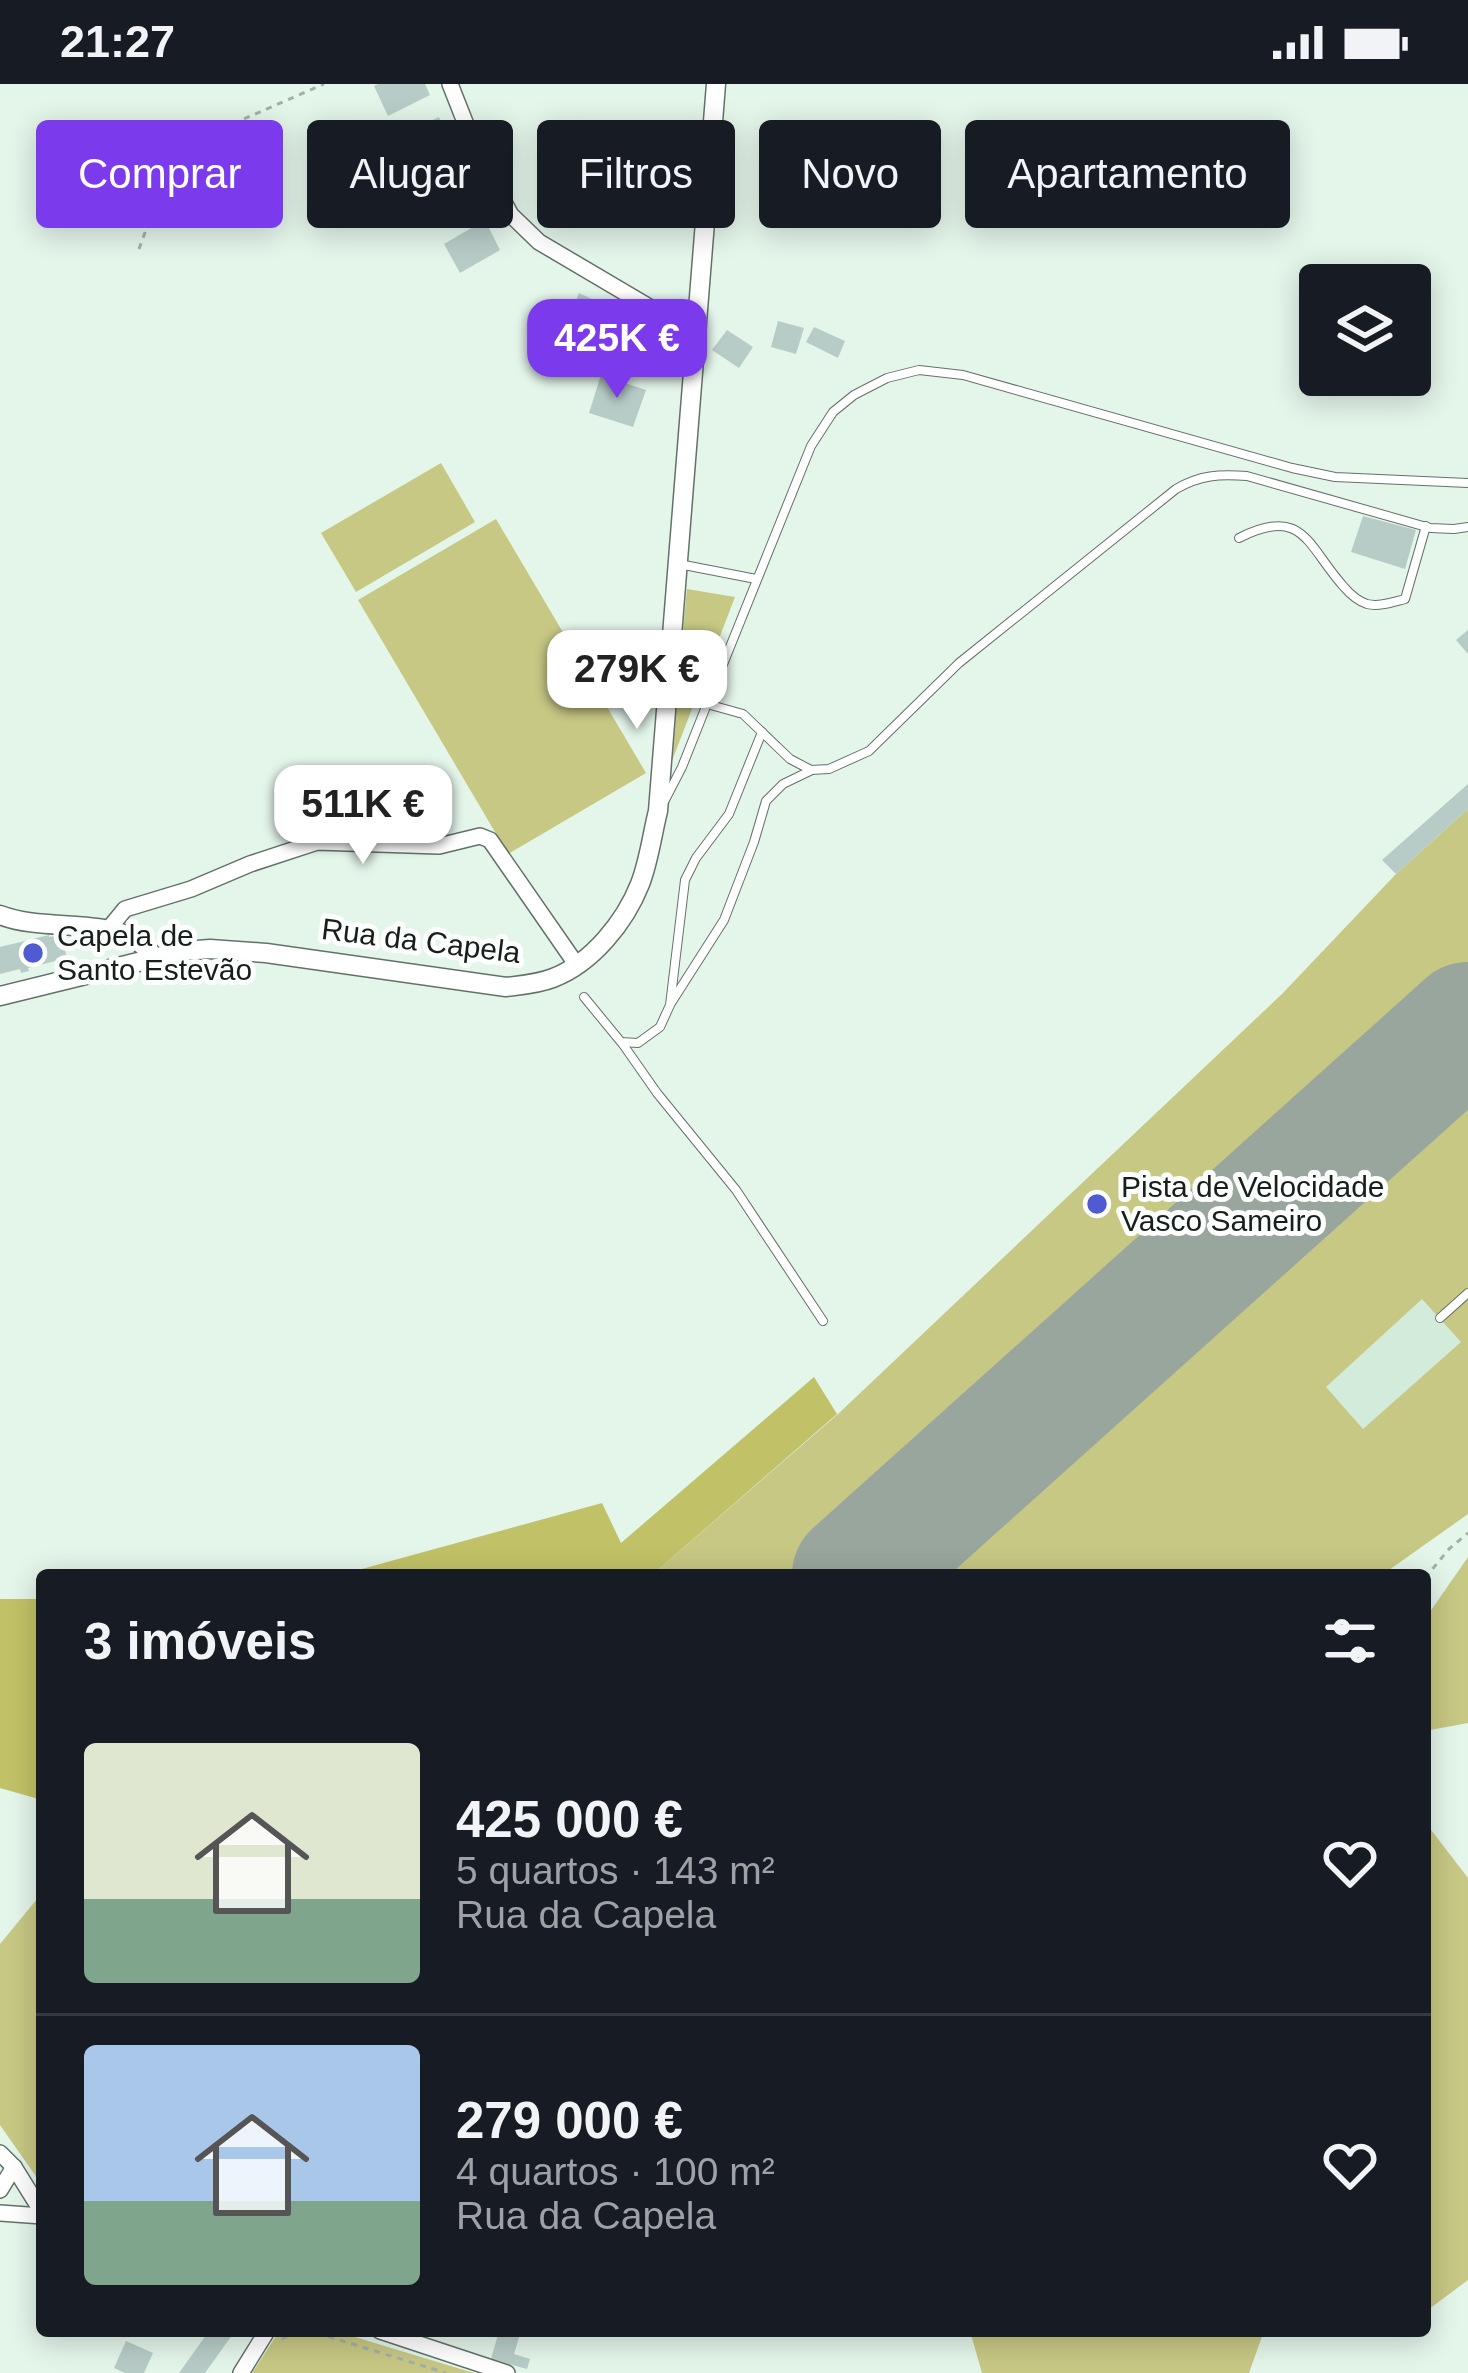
<!DOCTYPE html>
<html lang="pt">
<head>
<meta charset="utf-8">
<style>
	:root { --surface:#171b24; --page:#20242c; --text:#f1f3f6; --muted:#9ea1a6; --line:#363941; --accent:#7c3aed }
	body { margin:0; font-family:Helvetica,sans-serif; background:var(--page); color:var(--text); height:100vh; display:flex; flex-direction:column; font-size:45px; white-space:nowrap }
	* { box-sizing:border-box; margin:0 }
	p { font-size:39px; color:var(--muted) }
	.icon { flex:none; width:66px; height:66px; fill:none; stroke:currentColor; stroke-width:2; stroke-linecap:round; stroke-linejoin:round }
	.map { position:relative; flex:1; overflow:hidden }
	.details { position:absolute; left:36px; top:1485px; width:1395px; height:768px; display:flex; flex-direction:column; background:var(--surface); border-radius:12px; box-shadow:0 6px 30px #0003 }
	.details>* { flex:none }
	.top-card { position:absolute; left:36px; top:36px; width:1398px; height:108px; display:flex; gap:24px }
	.fabs { position:absolute; left:1299px; top:180px; display:grid; gap:24px }
	.fabs a { display:grid; place-items:center; width:132px; height:132px; border-radius:12px; background:var(--surface); box-shadow:0 6px 30px #0003; font-size:60px }
	.price { position:absolute; translate:-50% -102px; padding:0 27px; border-radius:24px; background:#fff; color:#222; font-size:39px; line-height:78px; filter:drop-shadow(0 3px 6px #0008) }
	.price::after { content:''; position:absolute; left:50%; top:72px; width:36px; height:27px; margin-left:-18px; background:inherit; clip-path:polygon(0 0,100% 0,50% 100%) }
	.price.selected { background:var(--accent); color:#fff }
	ul { padding:0; list-style:none }
	li { display:flex; align-items:center; gap:36px; height:300px; padding:0 48px }
	li+li { border-top:3px solid var(--line) }
	li span { display:grid; place-items:center; flex:none; width:336px; height:240px; border-radius:12px; color:#555 }
	li>.icon { margin-inline-start:auto }
	span .icon { width:144px; height:144px; fill:#fffc; stroke-width:1 }
	li b { font-size:51px }
	h2 { display:flex; justify-content:space-between; align-items:center; height:144px; padding:0 48px; font-size:51px }
	.pill { padding:0 42px; border-radius:12px; background:var(--surface); box-shadow:0 6px 30px #0003; font-size:42px; line-height:108px }
	.pill.selected { background:var(--accent); color:#fff }
	.status { display:flex; justify-content:space-between; align-items:center; height:84px; padding:0 60px; background:var(--surface); direction:ltr }
	.status svg { height:33px; fill:currentColor }
	.map>svg:first-child { display:block }
	.built { fill:#d3ebdb }
	.green { fill:#c7c884; fill-rule:evenodd }
	.forest { fill:#c1c267 }
	.lines { fill:none; stroke-linecap:round; stroke-linejoin:round }
	.runway { stroke:#99a69e; stroke-width:126 }
	.building { fill:#b8ccc7 }
	.service-casing { stroke:#637268; stroke-width:10 }
	.minor-casing { stroke:#637268; stroke-width:18 }
	.tertiary-casing { stroke:#637268; stroke-width:21 }
	.path { stroke:#a3b0a8; stroke-width:3; stroke-dasharray:6 6; stroke-linecap:butt }
	.service { stroke:#fff; stroke-width:8 }
	.minor { stroke:#fff; stroke-width:15 }
	.tertiary { stroke:#fff; stroke-width:18 }
	.poi-dot { fill:#505bd1; stroke:#fbfefc; stroke-width:4.5 }
	.labels { text-anchor:middle; stroke-width:10; stroke-linejoin:round; paint-order:stroke }
	.poi-label { font-size:30px; fill:#181e1a; stroke:#fbfefc; text-anchor:start }
	.street-label { font-size:30px; fill:#181e1a; stroke:#fbfefc }
</style>
</head>
<body>
<div class="status"><b>21:27</b><svg viewBox="0 0 49 12"><path d="M0 12V9h3v3zM5 12V6h3v6zM10 12V3h3v9zM15 12V0h3v12zM26 1h20v11H26zM47 4h2v5h-2z"/></svg></div>
<div class="map">
<svg width="1468" height="2289" viewBox="0 0 1468 2289">
	<rect width="100%" height="100%" fill="#e4f5ea"/>
	<!-- built -->
	<polygon class="built" points="1468,821 1468,1384 1259,1491 719,1491"/>
	<!-- green -->
	<g class="green">
		<polygon points="441,379 475,438 356,508 321,449"/>
		<polygon points="496,435 646,689 508,770 358,516"/>
		<polygon points="687,505 735,513 670,682"/>
		<polygon points="1468,725 1468,901 809,1491 652,1491 838,1330 1282,910 1396,790"/>
		<path d="M1468,984V1430L1382,1491H905ZM1422,1215L1461,1258L1363,1345L1326,1303Z"/>
		<polygon points="1468,1473 1468,1639 1425,1647 1425,1535"/>
		<polygon points="1425,1738 1468,1794 1468,2196 1425,2228"/>
		<polygon points="42,1809 42,2101 0,2041 0,1860"/>
		<polygon points="286,2247 335,2247 474,2289 252,2289 278,2249"/>
		<polygon points="970,2247 1264,2247 1249,2289 982,2289"/>
	</g>
	<!-- forest -->
	<g class="forest">
		<polygon points="814,1293 837,1330 652,1491 340,1491 602,1419 621,1459"/>
		<polygon points="0,1515 42,1515 42,1716 0,1704"/>
	</g>
	<g class="lines">
		<!-- runway -->
		<polyline class="runway" points="855,1491 1468,941"/>
	</g>
	<!-- building -->
	<g class="building">
		<polygon points="378,0 425,0 430,11 388,32 374,2"/>
		<polygon points="439,33 453,63 411,83 397,53"/>
		<polygon points="485,136 500,166 460,189 444,160"/>
		<polygon points="579,209 609,223 592,262 566,250 571,238 568,236"/>
		<polygon points="778,237 804,244 796,270 771,263"/>
		<polygon points="619,239 636,243 653,251 642,278 635,275 633,281 608,274"/>
		<polygon points="814,243 845,257 838,274 806,258"/>
		<polygon points="727,246 753,263 739,284 712,266"/>
		<polygon points="601,291 646,306 633,343 589,329"/>
		<polygon points="1363,432 1416,446 1405,485 1351,468"/>
		<polygon points="1468,546 1468,570 1456,556"/>
		<polygon points="1468,700 1468,725 1396,790 1382,776"/>
		<polygon points="49,851 49,853 61,851 67,874 28,884 29,887 21,889 20,885 0,890 0,863"/>
		<polygon points="209,2247 235,2247 205,2289 179,2289"/>
		<polygon points="499,2247 521,2247 514,2270 530,2275 527,2285 491,2275"/>
		<polygon points="126,2257 153,2269 144,2289 125,2289 114,2284"/>
	</g>
	<g class="lines">
		<!-- service casing -->
		<g class="service-casing">
			<g id="service">
				<path d="M1239,454C1304,421 1307,462 1344,503C1350,510 1358,517 1367,520C1379,523 1393,518 1405,515L1426,442"/>
				<polyline points="679,480 756,495"/>
				<polyline points="707,620 811,362 833,328 854,311 887,294 919,286 963,291 1292,384 1335,393 1468,399"/>
				<path d="M665,716L682,683L707,620L743,630L790,675L811,686L829,685L869,667L959,579L1176,405C1200,391 1219,390 1247,392L1430,444L1454,445L1468,443"/>
				<polyline points="584,913 621,958 638,959 660,943 670,921 685,796 696,774 729,730 762,648"/>
				<polyline points="671,919 724,836 754,758 766,717 783,700 810,687"/>
				<polyline points="622,959 657,1009 736,1106 823,1237"/>
				<polyline points="1440,1234 1468,1209"/>
			</g>
		</g>
		<!-- minor casing -->
		<g class="minor-casing">
			<g id="minor">
				<polyline points="450,0 478,71 511,131 539,158 656,227 697,238"/>
				<polyline points="107,847 125,825 191,805 250,780 317,758 439,762 480,752 490,756 576,880"/>
				<polyline points="0,2069 14,2083 42,2128"/>
				<polyline points="0,2106 14,2083"/>
				<polyline points="0,2129 42,2132"/>
				<polyline points="380,2247 507,2289"/>
				<polyline points="241,2289 267,2247"/>
			</g>
		</g>
		<!-- tertiary casing -->
		<g class="tertiary-casing">
			<g id="tertiary">
				<path d="M0,831C41,847 95,835 133,854C141,858 148,867 155,873"/>
				<path d="M0,912L183,867L210,865L266,869L506,903C522,901 538,900 553,894C592,879 625,838 640,800C649,777 652,751 658,727L716,0"/>
			</g>
		</g>
		<!-- path -->
		<g class="path">
			<polyline points="139,165 172,75 182,62 324,0"/>
			<polyline points="1425,1494 1449,1465 1468,1449"/>
			<path d="M282,2255C295,2247 305,2248 320,2250L446,2289"/>
		</g>
		<!-- service -->
		<use href="#service" class="service"/>
		<!-- minor -->
		<use href="#minor" class="minor"/>
		<!-- tertiary -->
		<use href="#tertiary" class="tertiary"/>
	</g>
	<!-- markers -->
	<g class="poi-dot">
		<circle cx="33" cy="869" r="12"/>
		<circle cx="1097" cy="1120" r="12"/>
	</g>
	<g class="labels">
		<!-- poi labels -->
		<g class="poi-label">
			<text x="57" y="862">Capela de<tspan x="57" dy="34">Santo Estevão</tspan></text>
			<text x="1121" y="1113">Pista de Velocidade<tspan x="1121" dy="34">Vasco Sameiro</tspan></text>
		</g>
		<!-- street labels -->
		<g class="street-label">
			<text transform="translate(421 857) rotate(7)" y="10">Rua da Capela</text>
		</g>
	</g>
</svg>
<div class="fabs">
<a><svg class="icon" aria-label="layers" viewBox="0 0 24 24"><path d="M12 4l9 5-9 5-9-5zM3 14l9 5 9-5"/></svg></a>
</div>
<b class="price selected" style="left:617px;top:317px">425K €</b>
<b class="price" style="left:637px;top:648px">279K €</b>
<b class="price" style="left:363px;top:783px">511K €</b>
<div class="top-card">
<a class="pill selected">Comprar</a>
<a class="pill">Alugar</a>
<a class="pill">Filtros</a>
<a class="pill">Novo</a>
<a class="pill">Apartamento</a>
</div>
<section class="details">
<h2>3 imóveis<svg class="icon" aria-label="filters" viewBox="0 0 24 24"><path d="M4 7h16M4 17h16"/><circle cx="9" cy="7" r="2"/><circle cx="15" cy="17" r="2"/></svg></h2>
<ul>
<li><span style="background:linear-gradient(#dfe7d0 65%,#7fa58c 0)"><svg class="icon" aria-label="home" viewBox="0 0 24 24"><path d="M3 11l9-7 9 7M6 9v11h12V9"/></svg></span><div><b>425 000 €</b><p>5 quartos · 143 m²</p><p>Rua da Capela</p></div><svg class="icon" aria-label="heart" viewBox="0 0 24 24"><path d="M12 20l-8-8c-3-5 5-10 8-4 3-6 11-1 8 4z"/></svg></li>
<li><span style="background:linear-gradient(#a9c7e8 65%,#7fa58c 0)"><svg class="icon" aria-label="home" viewBox="0 0 24 24"><path d="M3 11l9-7 9 7M6 9v11h12V9"/></svg></span><div><b>279 000 €</b><p>4 quartos · 100 m²</p><p>Rua da Capela</p></div><svg class="icon" aria-label="heart" viewBox="0 0 24 24"><path d="M12 20l-8-8c-3-5 5-10 8-4 3-6 11-1 8 4z"/></svg></li>
</ul>
</section>
</div>
</body>
</html>
